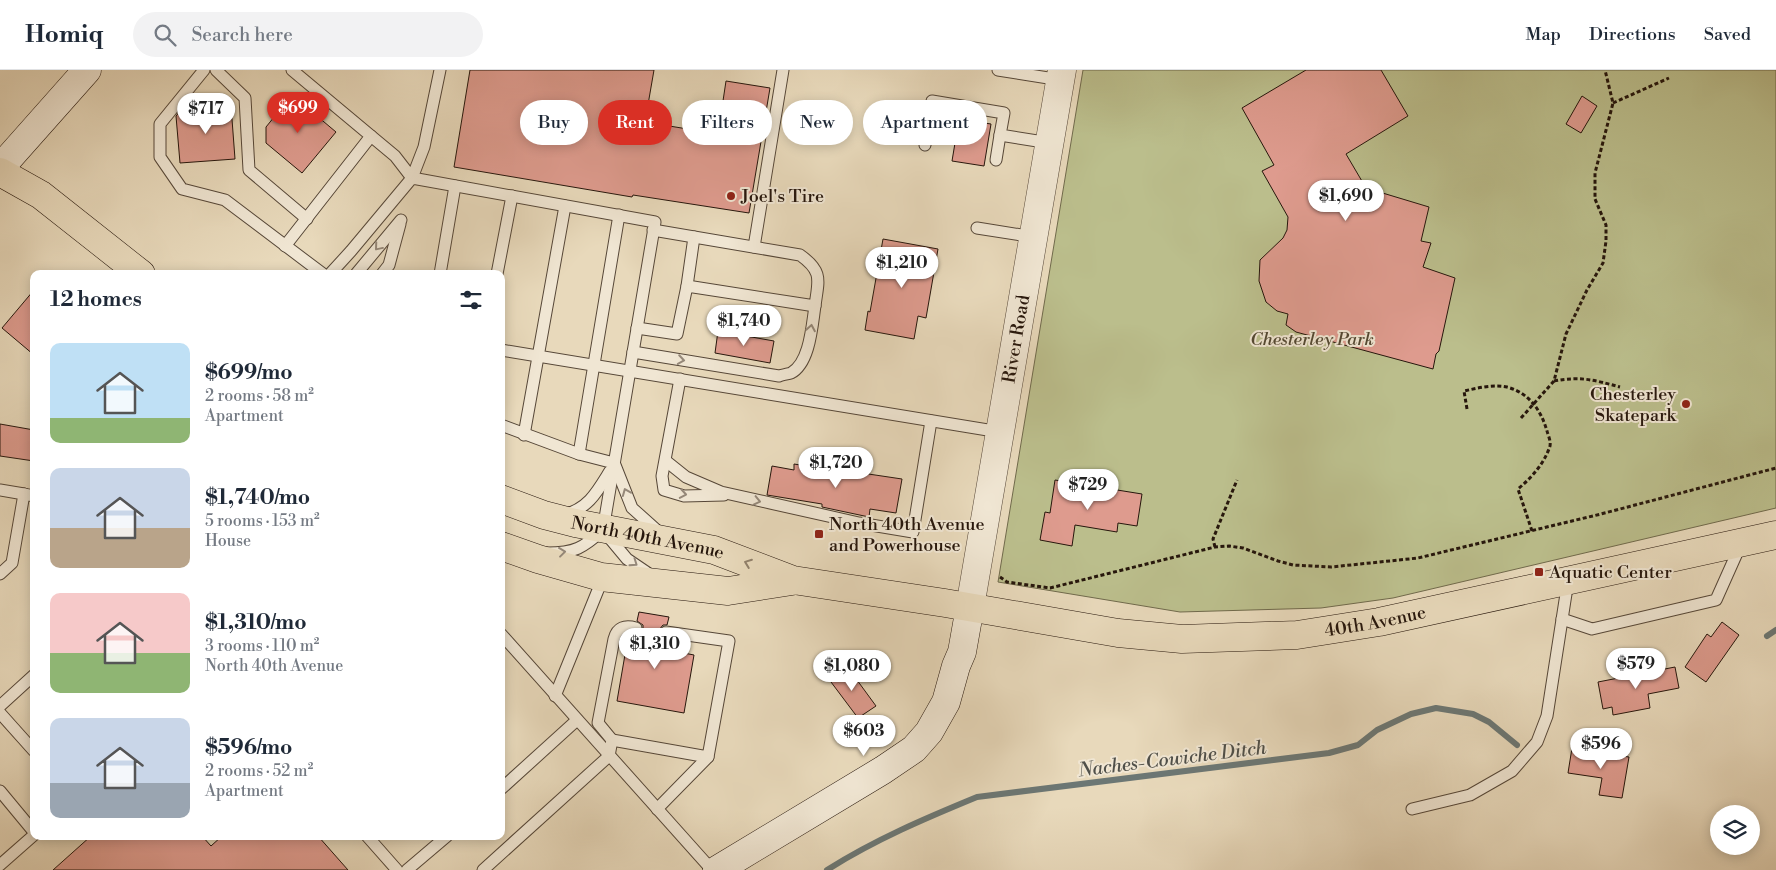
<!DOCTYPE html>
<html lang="en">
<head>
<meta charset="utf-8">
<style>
	:root { --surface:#fff; --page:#f2f2f3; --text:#1f2937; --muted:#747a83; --line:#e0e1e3; --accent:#d93025 }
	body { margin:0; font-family:"Libre Bodoni",serif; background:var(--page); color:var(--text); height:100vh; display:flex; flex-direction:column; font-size:19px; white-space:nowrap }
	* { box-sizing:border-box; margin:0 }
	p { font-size:16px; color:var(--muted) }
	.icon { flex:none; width:28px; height:28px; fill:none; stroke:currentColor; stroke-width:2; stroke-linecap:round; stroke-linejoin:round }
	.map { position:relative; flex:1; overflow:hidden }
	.details { position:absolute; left:30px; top:200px; width:475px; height:570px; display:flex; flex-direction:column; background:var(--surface); border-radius:10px; box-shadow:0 2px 12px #0003 }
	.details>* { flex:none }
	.guide { position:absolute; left:520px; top:30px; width:475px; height:45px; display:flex; gap:10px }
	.buttons { position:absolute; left:1710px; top:735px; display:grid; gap:10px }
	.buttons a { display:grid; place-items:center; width:50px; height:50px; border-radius:50%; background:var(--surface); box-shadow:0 2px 12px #0003; font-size:25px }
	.price { position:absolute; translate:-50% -42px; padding:0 11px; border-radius:18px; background:#fff; color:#222; font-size:16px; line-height:32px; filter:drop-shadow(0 1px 2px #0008) }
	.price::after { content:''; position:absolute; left:50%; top:30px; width:15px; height:11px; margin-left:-8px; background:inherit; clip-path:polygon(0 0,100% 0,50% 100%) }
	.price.current { background:var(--accent); color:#fff }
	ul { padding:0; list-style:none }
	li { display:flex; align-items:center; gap:15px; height:125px; padding:0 20px }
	li span { display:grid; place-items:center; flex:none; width:140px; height:100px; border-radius:10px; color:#555 }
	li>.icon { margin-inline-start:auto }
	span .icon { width:60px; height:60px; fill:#fffc; stroke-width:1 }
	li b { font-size:21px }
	h2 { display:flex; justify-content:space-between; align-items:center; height:60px; padding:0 20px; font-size:21px }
	.tag { padding:0 18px; border-radius:22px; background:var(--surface); box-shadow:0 2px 12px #0003; font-size:18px; line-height:45px }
	.tag.current { background:var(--accent); color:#fff }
	header { display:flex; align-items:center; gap:30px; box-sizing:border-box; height:70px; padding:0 25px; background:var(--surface); border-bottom:1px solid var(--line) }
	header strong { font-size:24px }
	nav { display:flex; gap:28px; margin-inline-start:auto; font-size:18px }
	.search { width:350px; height:45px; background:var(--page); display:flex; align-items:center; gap:12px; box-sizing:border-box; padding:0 18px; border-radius:28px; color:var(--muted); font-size:19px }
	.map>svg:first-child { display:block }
	.green { fill:#bbbe8c; stroke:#706a4c }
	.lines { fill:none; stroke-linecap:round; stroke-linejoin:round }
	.stream { stroke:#6c7774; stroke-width:6 }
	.building { fill:#de9b8e; stroke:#26160c }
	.service-casing { stroke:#564738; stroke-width:13 }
	.tertiary-casing { stroke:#564738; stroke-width:29 }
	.secondary-casing { stroke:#26160c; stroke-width:29 }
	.primary-casing { stroke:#26160c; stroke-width:29 }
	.path { stroke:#26160c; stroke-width:3; stroke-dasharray:4 2.5; stroke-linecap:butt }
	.service { stroke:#f0e6d3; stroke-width:11 }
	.tertiary { stroke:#f0e6d3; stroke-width:28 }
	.secondary { stroke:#f0e6d3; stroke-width:28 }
	.primary { stroke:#e8d9bb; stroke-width:28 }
	.oneway { stroke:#958879 }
	.oneway2 { stroke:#91816c }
	.poi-dot { fill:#8f2418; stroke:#f0e6d3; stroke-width:2 }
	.labels { text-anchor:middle; stroke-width:4; stroke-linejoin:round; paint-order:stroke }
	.poi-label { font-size:18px; fill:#26160c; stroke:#f0e6d3; text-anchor:start }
	.street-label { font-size:18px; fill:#26160c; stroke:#f0e6d3 }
	.park-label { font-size:18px; font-style:italic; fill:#534832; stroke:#f0e6d3 }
	.water-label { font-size:19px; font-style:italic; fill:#4f4f49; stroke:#f0e6d3 }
</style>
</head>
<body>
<header>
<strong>Homiq</strong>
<div class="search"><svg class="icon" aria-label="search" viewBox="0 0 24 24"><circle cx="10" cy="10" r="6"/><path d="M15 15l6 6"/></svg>Search here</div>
<nav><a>Map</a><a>Directions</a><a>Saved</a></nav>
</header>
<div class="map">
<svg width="1776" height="800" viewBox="0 0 1776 800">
	<rect width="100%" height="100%" fill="#e8d9bb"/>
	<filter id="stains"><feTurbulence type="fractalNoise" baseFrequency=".004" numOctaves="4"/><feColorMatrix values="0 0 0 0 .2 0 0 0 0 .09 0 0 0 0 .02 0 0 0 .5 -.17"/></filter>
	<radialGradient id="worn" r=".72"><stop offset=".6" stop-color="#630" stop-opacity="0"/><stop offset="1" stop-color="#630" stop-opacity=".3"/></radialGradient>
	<!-- green -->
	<polygon class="green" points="1083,0 1776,0 1776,438 1393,528 1321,538 1180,542 998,512"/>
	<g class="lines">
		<!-- stream -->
		<g class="stream">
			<polyline points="1767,566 1776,560"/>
			<path d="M827,800C874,770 926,748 977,727L1329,683L1358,675L1377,660L1411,644L1436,638L1473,644L1489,652L1517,675"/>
		</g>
	</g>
	<!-- building -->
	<g class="building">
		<polygon points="470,0 654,0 645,52 718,64 726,11 770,18 749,143 633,125 632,127 454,97"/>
		<polygon points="1306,0 1381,0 1408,46 1346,84 1366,118 1429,137 1421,171 1431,173 1423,197 1455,208 1439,281 1436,284 1433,299 1296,262 1286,255 1288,244 1277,241 1266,232 1259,211 1260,190 1283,168 1287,160 1288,147 1262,101 1274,95 1242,38"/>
		<polygon points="292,25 336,62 302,103 266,73 266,57"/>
		<polygon points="1582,26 1597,36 1581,63 1566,54"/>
		<polygon points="231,36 235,89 180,93 176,46 181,40"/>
		<polygon points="959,49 991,54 984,96 952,91"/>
		<polygon points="883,169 938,179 926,248 918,246 914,269 865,260 868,241 870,242"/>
		<polygon points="34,220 34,285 2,258"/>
		<polygon points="718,261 774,271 770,293 715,283"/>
		<polygon points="0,354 34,360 34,391 0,386"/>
		<polygon points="794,394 854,404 855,402 902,409 896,443 870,439 869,447 822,437 822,434 767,425 772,396 794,400"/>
		<polygon points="1055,410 1142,424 1137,456 1118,453 1117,462 1075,455 1072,476 1040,470 1045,442 1050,443"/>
		<polygon points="639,542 669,547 667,555 663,555 659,560 659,565 665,569 663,579 694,585 684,643 617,631 627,573 633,574 635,565 639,565 643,560 643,555 637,551"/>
		<polygon points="1722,552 1739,565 1706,612 1685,597 1707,564 1711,567"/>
		<polygon points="846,595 876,636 858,648 828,608"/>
		<polygon points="1675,597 1679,618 1648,624 1650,638 1613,645 1612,637 1603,639 1598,612"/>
		<polygon points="1572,678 1629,687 1622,728 1599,725 1602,708 1568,703"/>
		<polygon points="91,766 202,766 211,776 222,766 318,766 348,800 53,800"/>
	</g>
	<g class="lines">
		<!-- service casing -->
		<g class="service-casing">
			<g id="service">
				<polyline points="204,0 160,54 160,87 182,119 225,130 323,204"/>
				<polyline points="216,0 245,28 249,100 307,149"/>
				<polyline points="998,0 1061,10"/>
				<polyline points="371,66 395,86 412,108 424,77 440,0"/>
				<polyline points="925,75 932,31 1004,43 1000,65 1050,73"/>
				<polyline points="996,90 1000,65"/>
				<polyline points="977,158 1034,167"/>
				<polyline points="285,176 371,66 292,0"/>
				<polyline points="754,177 783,0"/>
				<path d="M330,204L351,181L412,108L655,152L603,460C583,478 575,483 547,483"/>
				<polyline points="356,204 401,150"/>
				<polyline points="382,204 389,195 400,154"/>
				<polyline points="440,204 455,116"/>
				<polyline points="497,204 512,126"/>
				<polyline points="687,216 694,167"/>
				<path d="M637,258L677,264L687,216L815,236C818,211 824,202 800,185L653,160"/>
				<polyline points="501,280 1000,362"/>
				<path d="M633,282L779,306C782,305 787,304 791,303C810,293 812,255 815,236"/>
				<polyline points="680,309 662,406 664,420 684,426 724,425"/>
				<polyline points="501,355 579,384 614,393"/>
				<polyline points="524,365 565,136"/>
				<polyline points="579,384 619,145"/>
				<polyline points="666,391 686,407 721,422 859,453 913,462 931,351"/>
				<polyline points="615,395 632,438 660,463"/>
				<polyline points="0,420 24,424"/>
				<path d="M564,445C589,438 597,422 610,401"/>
				<polyline points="607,465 627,489 652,506"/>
				<polyline points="0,504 12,493 24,424 34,426"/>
				<polyline points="1562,549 1592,559 1716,530 1741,474"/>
				<polyline points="501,564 712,800"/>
				<polyline points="555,626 598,520 601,507"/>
				<polyline points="0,636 34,605"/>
				<polyline points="0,643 34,681"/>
				<path d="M612,670L598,653L614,569C617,557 625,555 636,558"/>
				<polyline points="501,719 577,650"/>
				<polyline points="0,721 34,762"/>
				<polyline points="657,739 708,687"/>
				<polyline points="1412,739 1470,725 1512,701 1537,672 1547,646 1568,511"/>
				<polyline points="367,766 397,800"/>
				<polyline points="0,795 34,765"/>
				<polyline points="407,800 447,766"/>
				<polyline points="483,800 609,686 612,670 708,687 729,571 666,562"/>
			</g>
		</g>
		<!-- tertiary casing -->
		<g class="tertiary-casing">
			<g id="tertiary">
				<path id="s1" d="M970,537L1062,0"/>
			</g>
		</g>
		<!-- secondary casing -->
		<g class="secondary-casing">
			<g id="secondary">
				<polyline points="0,98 87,0"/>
				<polyline points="717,800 883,700 914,679 929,662 946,632 956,596 962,582 970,537"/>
			</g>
		</g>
		<!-- primary casing -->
		<g class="primary-casing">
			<g id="primary">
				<polyline points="0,102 41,125 141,204"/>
				<path id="s2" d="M501,429L544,445L575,453L714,480L793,510L945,533L1118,563L1182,569L1297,565L1379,552L1776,465"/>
				<polyline points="501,476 538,489 601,507 728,521 792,511"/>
			</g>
		</g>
		<!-- path -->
		<g class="path">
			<polyline points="1613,33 1669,8"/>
			<path d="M1554,311C1581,306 1594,310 1620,317"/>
			<path d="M1467,339L1464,321C1478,318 1493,314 1507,317C1529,323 1541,340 1547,361C1548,365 1551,371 1550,376C1544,394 1532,407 1518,419L1532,461"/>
			<polyline points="1521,348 1554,311 1566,264 1587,220 1603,193 1606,171 1606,155 1595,129 1595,103 1613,33 1605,0"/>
			<polyline points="1215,477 1213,469 1237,410"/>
			<polyline points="1000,507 1007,512 1050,518 1215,477 1229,476 1243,478 1278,491 1293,495 1331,497 1418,488 1601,444 1776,398"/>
		</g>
		<!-- service -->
		<use href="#service" class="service"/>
		<!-- tertiary -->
		<use href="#tertiary" class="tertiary"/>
		<!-- secondary -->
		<use href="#secondary" class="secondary"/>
		<!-- primary -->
		<use href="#primary" class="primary"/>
	</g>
	<!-- one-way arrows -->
	<defs><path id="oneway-chevron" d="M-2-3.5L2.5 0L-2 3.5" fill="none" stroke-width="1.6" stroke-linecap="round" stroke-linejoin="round" transform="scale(1.25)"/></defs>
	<g class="oneway">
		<use href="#oneway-chevron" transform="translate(378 177) rotate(130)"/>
		<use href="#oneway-chevron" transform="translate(811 258) rotate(-80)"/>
		<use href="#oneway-chevron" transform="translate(681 290) rotate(9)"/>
		<use href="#oneway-chevron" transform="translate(626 422) rotate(-112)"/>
		<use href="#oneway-chevron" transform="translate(683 424) rotate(10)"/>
		<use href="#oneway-chevron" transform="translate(757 431) rotate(13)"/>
		<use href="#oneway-chevron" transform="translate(562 482) rotate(-7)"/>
		<use href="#oneway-chevron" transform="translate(634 493) rotate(35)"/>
	</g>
	<use class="oneway2" href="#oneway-chevron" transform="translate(748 493) rotate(-159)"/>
	<!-- markers -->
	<g class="poi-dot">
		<circle cx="731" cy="126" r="5"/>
		<circle cx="1686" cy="334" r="5"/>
		<rect x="814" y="459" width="10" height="10" rx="2.5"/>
		<rect x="1534" y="497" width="10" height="10" rx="2.5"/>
	</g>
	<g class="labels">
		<!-- poi labels -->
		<g class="poi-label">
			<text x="741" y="132">Joel's Tire</text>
			<text x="1676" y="330" text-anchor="end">Chesterley<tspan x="1676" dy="21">Skatepark</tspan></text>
			<text x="829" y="460">North 40th Avenue<tspan x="829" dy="21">and Powerhouse</tspan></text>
			<text x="1549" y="508">Aquatic Center</text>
		</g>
		<!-- street labels -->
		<g class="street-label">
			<text dy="6" stroke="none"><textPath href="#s1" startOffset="272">River Road</textPath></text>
			<text dy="6" stroke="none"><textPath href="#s2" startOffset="152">North 40th Avenue</textPath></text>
			<text dy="6" stroke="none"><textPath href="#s2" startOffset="892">40th Avenue</textPath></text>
		</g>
		<!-- park labels -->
		<g class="park-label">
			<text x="1312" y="275">Chesterley Park</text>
		</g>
		<!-- water labels -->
		<g class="water-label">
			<text transform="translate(1172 688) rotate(-7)" y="7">Naches-Cowiche Ditch</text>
		</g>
	</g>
	<rect width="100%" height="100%" filter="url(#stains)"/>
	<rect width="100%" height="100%" fill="url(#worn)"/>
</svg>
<div class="buttons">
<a><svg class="icon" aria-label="layers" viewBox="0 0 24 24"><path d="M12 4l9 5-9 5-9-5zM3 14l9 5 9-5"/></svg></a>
</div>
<b class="price current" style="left:298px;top:64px">$699</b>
<b class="price" style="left:206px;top:65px">$717</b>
<b class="price" style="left:1346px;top:152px">$1,690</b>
<b class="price" style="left:902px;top:219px">$1,210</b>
<b class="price" style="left:744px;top:277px">$1,740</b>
<b class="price" style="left:836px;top:419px">$1,720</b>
<b class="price" style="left:1088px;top:441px">$729</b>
<b class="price" style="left:655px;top:600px">$1,310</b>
<b class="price" style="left:1636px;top:620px">$579</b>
<b class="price" style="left:852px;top:622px">$1,080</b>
<b class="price" style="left:864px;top:687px">$603</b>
<b class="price" style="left:1601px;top:700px">$596</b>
<div class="guide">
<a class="tag">Buy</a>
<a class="tag current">Rent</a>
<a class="tag">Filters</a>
<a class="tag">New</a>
<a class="tag">Apartment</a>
</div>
<section class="details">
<h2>12 homes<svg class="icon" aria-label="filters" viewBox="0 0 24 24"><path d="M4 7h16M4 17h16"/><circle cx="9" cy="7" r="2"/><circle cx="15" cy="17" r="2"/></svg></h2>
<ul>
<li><span style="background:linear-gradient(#bfe0f5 75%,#8fb573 0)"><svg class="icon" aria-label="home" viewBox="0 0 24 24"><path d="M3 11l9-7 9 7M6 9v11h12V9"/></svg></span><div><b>$699/mo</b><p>2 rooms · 58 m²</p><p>Apartment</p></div></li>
<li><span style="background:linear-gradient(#c9d6e8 60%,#b9a48a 0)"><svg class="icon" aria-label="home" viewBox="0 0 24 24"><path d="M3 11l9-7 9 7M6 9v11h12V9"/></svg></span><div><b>$1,740/mo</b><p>5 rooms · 153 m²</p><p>House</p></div></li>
<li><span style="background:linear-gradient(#f6c9c9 60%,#8fb573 0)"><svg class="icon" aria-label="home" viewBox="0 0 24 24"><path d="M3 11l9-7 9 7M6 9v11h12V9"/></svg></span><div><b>$1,310/mo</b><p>3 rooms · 110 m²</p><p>North 40th Avenue</p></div></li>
<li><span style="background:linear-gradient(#c9d6e8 65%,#9aa5b1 0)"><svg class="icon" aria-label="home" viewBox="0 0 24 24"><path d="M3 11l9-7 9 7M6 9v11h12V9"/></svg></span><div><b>$596/mo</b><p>2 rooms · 52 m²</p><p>Apartment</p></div></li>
</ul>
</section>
</div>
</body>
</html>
